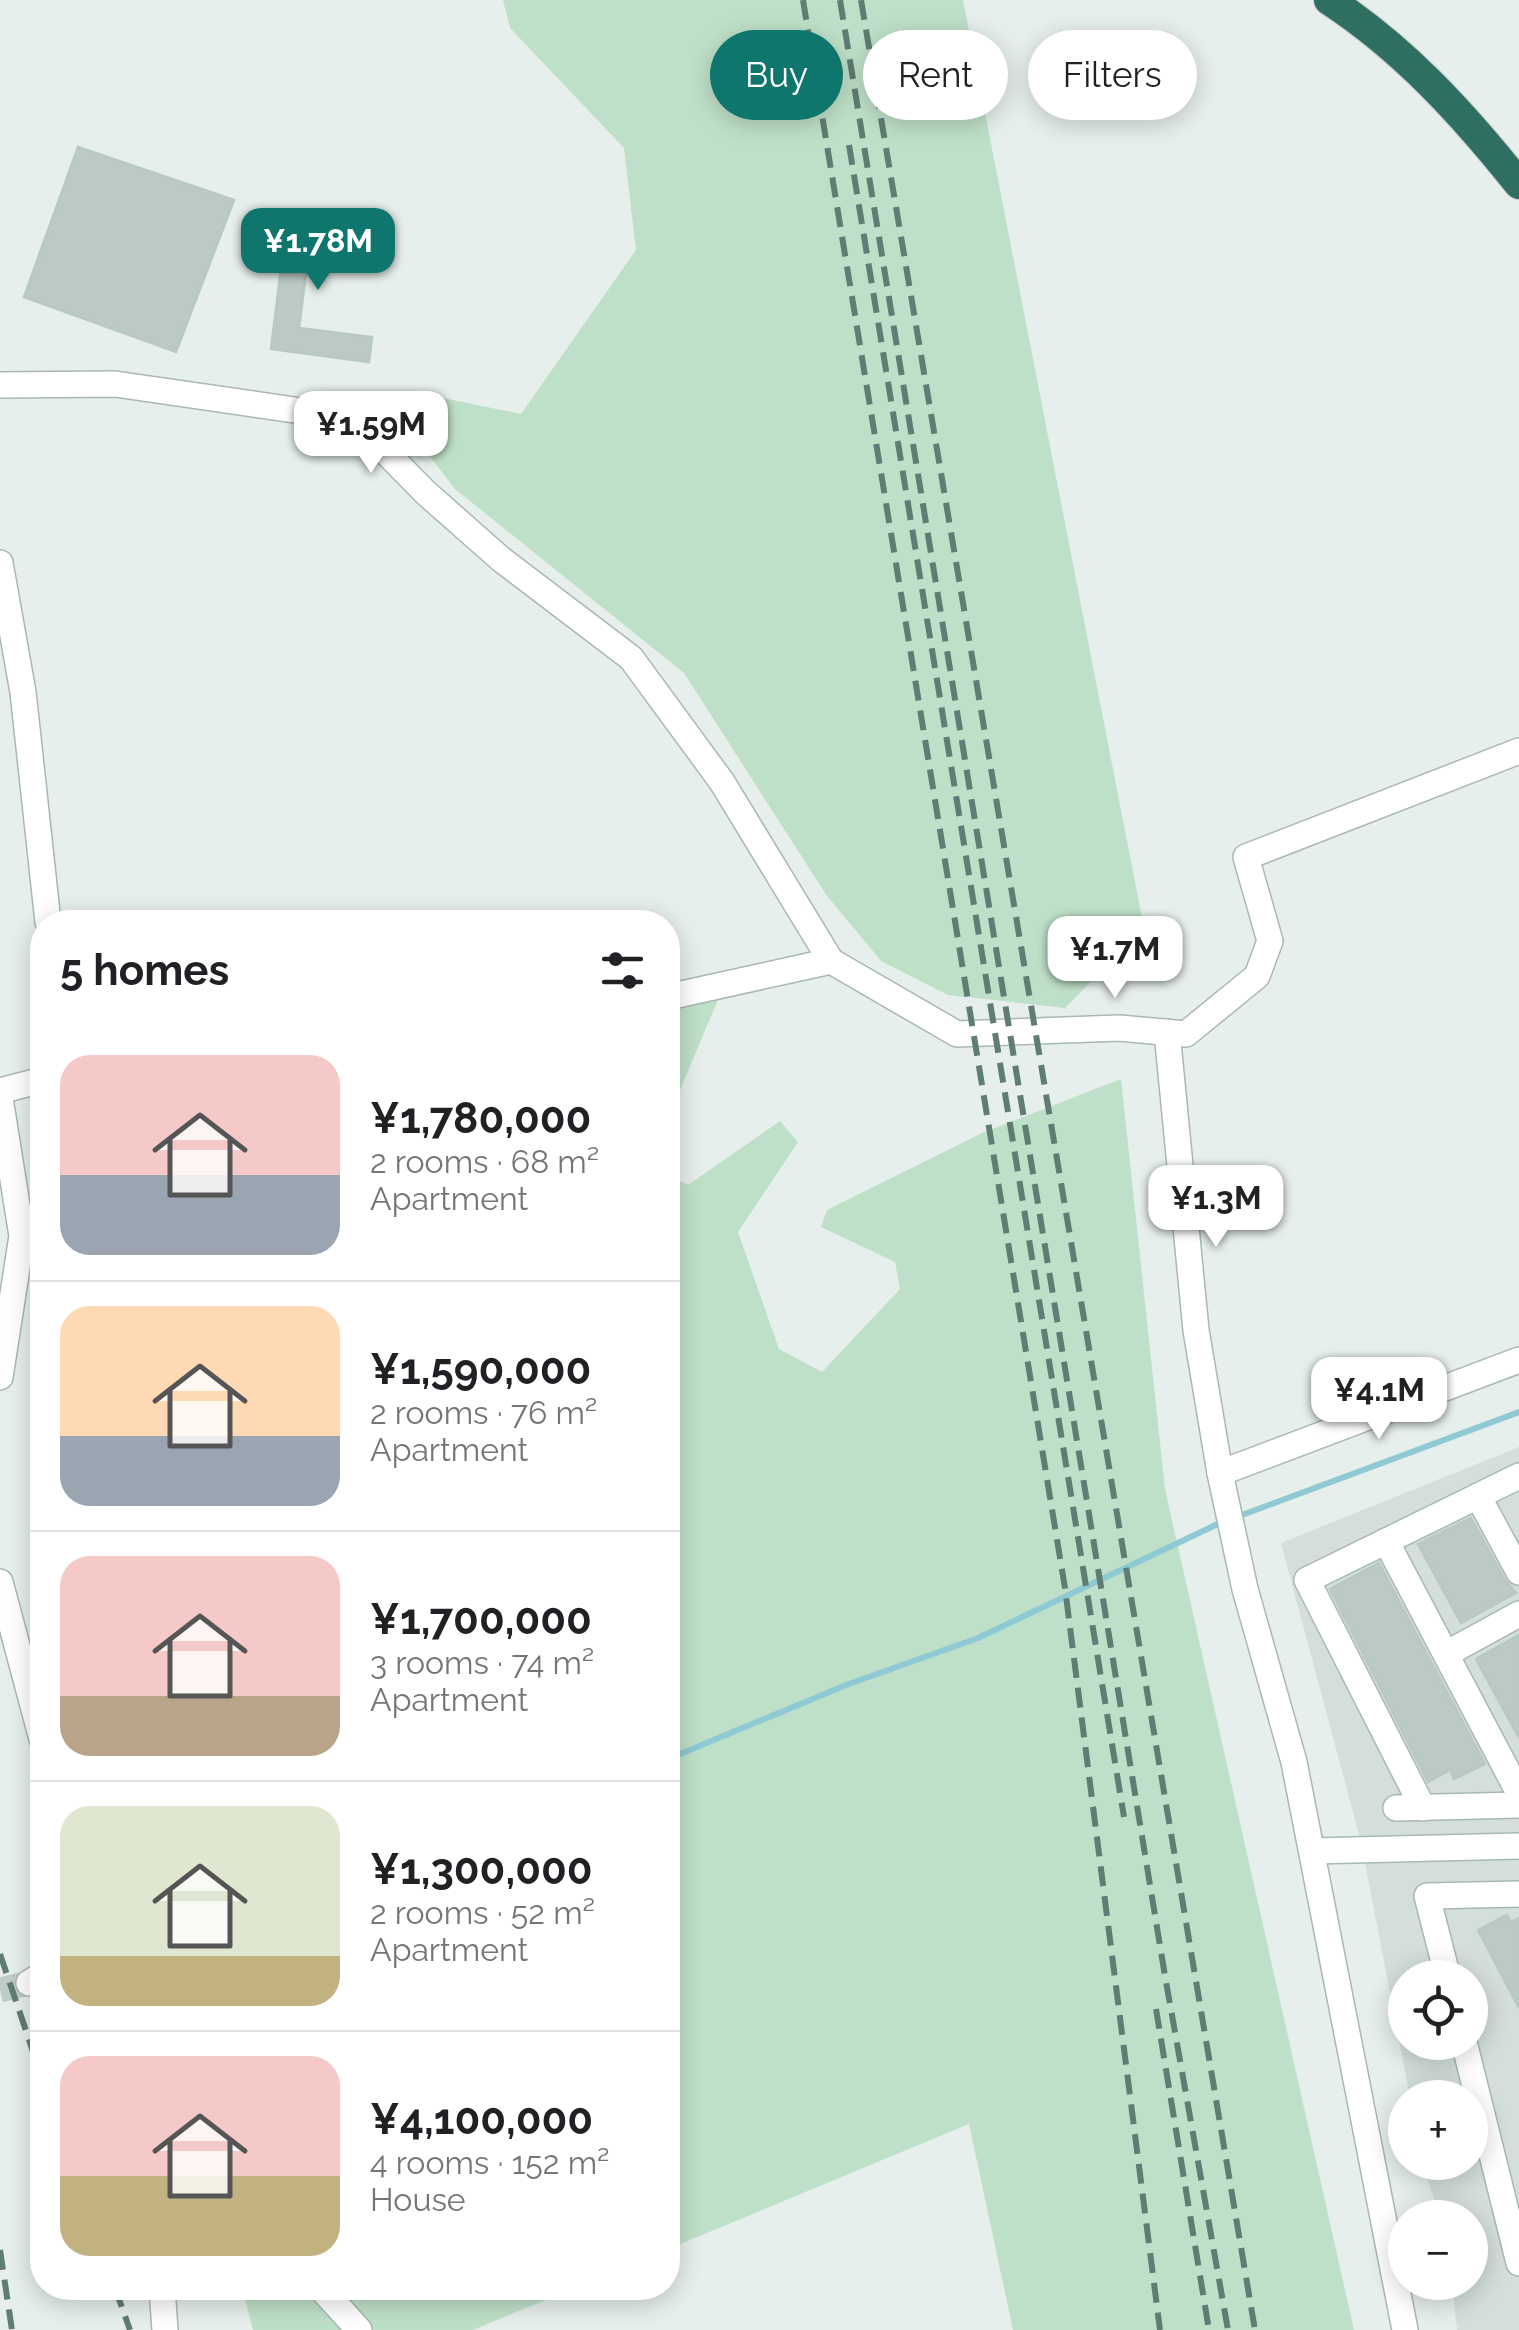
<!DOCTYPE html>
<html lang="en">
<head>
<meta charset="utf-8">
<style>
	:root { --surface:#fff; --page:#f6f6f6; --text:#202124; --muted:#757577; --line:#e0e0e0; --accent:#0f766e }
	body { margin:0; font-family:Raleway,sans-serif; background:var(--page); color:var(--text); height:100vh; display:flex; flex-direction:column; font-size:38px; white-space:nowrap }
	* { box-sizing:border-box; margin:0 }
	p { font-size:32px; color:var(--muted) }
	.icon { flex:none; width:55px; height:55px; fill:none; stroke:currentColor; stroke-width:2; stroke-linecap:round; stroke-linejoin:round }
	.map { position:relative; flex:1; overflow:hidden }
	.side { position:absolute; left:30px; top:910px; width:650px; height:1390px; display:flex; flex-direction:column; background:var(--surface); border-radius:40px; box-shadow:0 5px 25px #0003 }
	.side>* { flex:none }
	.guide { position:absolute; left:710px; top:30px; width:658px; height:90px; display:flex; gap:20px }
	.controls { position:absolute; left:1388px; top:1960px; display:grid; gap:20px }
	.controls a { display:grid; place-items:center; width:100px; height:100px; border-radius:50%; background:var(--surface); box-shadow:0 5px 25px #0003; font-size:50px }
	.price { position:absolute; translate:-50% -85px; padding:0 22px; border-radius:20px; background:#fff; color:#222; font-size:32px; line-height:65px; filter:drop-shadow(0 2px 5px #0008) }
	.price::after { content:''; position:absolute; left:50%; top:60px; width:30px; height:22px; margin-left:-15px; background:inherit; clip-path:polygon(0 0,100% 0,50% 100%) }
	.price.current { background:var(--accent); color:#fff }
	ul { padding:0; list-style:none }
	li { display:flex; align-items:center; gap:30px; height:250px; padding:0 30px }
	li+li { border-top:2px solid var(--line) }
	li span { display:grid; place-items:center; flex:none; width:280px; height:200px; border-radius:30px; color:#555 }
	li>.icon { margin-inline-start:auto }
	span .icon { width:120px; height:120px; fill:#fffc; stroke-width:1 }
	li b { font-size:42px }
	h2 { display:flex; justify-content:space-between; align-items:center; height:120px; padding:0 30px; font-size:42px }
	.pill { padding:0 35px; border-radius:45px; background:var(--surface); box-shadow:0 5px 25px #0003; font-size:35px; line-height:90px }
	.pill.current { background:var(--accent); color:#fff }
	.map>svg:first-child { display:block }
	.built { fill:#d4dfda; fill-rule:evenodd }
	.green { fill:#bfe0c8 }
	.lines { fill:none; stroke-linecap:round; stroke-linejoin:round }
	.stream { stroke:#8ec9d4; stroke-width:6 }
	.building { fill:#bbcac4; stroke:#b8c9c2; stroke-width:2.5 }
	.minor-tunnel { stroke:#bfccc8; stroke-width:25; stroke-dasharray:25 12; stroke-linecap:butt }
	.minor-casing { stroke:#a8b8b2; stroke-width:28 }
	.highway-casing { stroke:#c2cac8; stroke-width:32 }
	.minor { stroke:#fff; stroke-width:25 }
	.highway { stroke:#2f6f62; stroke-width:30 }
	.rail { stroke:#5f7d75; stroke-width:6; stroke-dasharray:20 10; stroke-linecap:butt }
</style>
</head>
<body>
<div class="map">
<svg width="1519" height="2330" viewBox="0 0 1519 2330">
	<rect width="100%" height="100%" fill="#e6efeb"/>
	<!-- built -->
	<path class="built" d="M1519,1447V2330H1457L1452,2283L1470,2282V2218L1440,2217L1422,2163L1470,2162V2098L1410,2097L1361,1842L1281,1543ZM1405,1978H1470V2042H1405Z"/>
	<!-- green -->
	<g class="green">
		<polygon points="503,0 963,0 1144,928 1065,1008 948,995 881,961 827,896 684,673 455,489 415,437 438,397 521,414 636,250 624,148 510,28"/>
		<polygon points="720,995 668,1118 668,1007"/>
		<polygon points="1121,1079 1165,1489 1354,2330 1013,2330 969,2124 668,2249 668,1175 688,1185 780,1121 798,1142 738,1232 779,1349 822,1372 900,1289 895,1262 821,1227 827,1210 982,1133"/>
		<polygon points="242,2288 575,2288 473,2330 253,2330"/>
	</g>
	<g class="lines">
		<!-- stream -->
		<g class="stream">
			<polyline points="1234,1518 1519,1412"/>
			<polyline points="668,1759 846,1685 978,1638 1222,1522"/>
		</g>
	</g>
	<!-- building -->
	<g class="building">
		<polygon points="78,147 234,200 176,352 24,297"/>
		<polygon points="286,228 384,240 381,267 308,258 299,328 372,337 369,362 271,349"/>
		<polygon points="1471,1518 1505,1580 1516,1593 1461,1623 1418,1544"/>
		<polygon points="1379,1563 1485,1764 1454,1779 1450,1770 1428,1782 1330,1589"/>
		<polygon points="1519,1635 1519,1738 1476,1659"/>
		<polygon points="1507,1915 1511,1922 1519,1918 1519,2008 1478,1930"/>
	</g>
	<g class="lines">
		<!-- minor-tunnel -->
		<polyline class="minor-tunnel" points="0,1990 29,1983"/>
		<!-- minor casing -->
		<g class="minor-casing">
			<g id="minor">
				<polyline points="0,385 115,384 308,412 372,438 426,493 502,560 631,658 722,782 831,961 957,1034 1119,1028 1186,1034 1257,976 1270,941 1246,857 1519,751"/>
				<polyline points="0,563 23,692 48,922"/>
				<polyline points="668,997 831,961"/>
				<polyline points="1167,1032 1196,1330 1220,1473 1245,1589 1294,1762 1405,2330"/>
				<polyline points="0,1091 42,1080"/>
				<polyline points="0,1098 22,1236 0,1377"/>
				<polyline points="1220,1473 1519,1360"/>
				<polyline points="1478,1496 1519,1572"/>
				<polyline points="1386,1541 1519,1793"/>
				<polyline points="0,1582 42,1739"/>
				<polyline points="1446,1654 1519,1614"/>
				<polyline points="1396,1808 1519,1805"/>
				<polyline points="1423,1808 1307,1580 1519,1476"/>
				<polyline points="1312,1851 1519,1846"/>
				<polyline points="1448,1978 1427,1896 1519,1894"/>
				<polyline points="29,1983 42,1975"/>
				<polyline points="1464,2042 1519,2263"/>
				<polyline points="162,2288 165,2330"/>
				<polyline points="321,2288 359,2330"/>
			</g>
		</g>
		<!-- highway casing -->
		<g class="highway-casing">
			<path id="highway" d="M1329,0C1404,49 1463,114 1519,184"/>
		</g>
		<!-- minor -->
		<use href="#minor" class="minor"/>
		<!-- highway -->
		<use href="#highway" class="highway"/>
		<!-- rail -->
		<g class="rail">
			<polyline points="803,0 1065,1588 1160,2330"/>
			<polyline points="840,0 1165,1976 1228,2330"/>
			<polyline points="861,0 1255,2330"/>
			<polyline points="849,145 1124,1817"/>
			<polyline points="0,1954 42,2078"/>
			<polyline points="1156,2009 1209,2330"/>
			<polyline points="0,2250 12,2330"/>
			<polyline points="115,2288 130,2330"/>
		</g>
	</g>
</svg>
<div class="controls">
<a><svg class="icon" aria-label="locate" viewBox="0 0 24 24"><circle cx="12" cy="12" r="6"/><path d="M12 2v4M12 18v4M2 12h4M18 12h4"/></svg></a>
<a>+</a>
<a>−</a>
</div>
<b class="price current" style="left:318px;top:293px">¥1.78M</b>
<b class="price" style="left:371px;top:476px">¥1.59M</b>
<b class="price" style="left:1115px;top:1001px">¥1.7M</b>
<b class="price" style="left:1216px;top:1250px">¥1.3M</b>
<b class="price" style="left:1379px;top:1442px">¥4.1M</b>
<div class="guide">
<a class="pill current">Buy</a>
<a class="pill">Rent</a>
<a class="pill">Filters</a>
</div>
<section class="side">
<h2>5 homes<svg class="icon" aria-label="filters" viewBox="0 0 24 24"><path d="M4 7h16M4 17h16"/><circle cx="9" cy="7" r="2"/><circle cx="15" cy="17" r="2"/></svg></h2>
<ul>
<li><span style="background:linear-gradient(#f6c9c9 60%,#9aa5b1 0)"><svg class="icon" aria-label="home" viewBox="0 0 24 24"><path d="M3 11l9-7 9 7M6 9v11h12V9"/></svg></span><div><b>¥1,780,000</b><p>2 rooms · 68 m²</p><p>Apartment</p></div></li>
<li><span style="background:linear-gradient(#ffd9b3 65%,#9aa5b1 0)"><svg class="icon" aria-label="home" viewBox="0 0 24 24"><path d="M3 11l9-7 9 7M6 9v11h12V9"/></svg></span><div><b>¥1,590,000</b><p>2 rooms · 76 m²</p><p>Apartment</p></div></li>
<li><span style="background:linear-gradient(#f6c9c9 70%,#b9a48a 0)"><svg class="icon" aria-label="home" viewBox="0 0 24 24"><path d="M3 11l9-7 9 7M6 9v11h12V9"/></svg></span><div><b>¥1,700,000</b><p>3 rooms · 74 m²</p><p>Apartment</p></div></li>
<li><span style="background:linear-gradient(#dfe7d0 75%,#c2b280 0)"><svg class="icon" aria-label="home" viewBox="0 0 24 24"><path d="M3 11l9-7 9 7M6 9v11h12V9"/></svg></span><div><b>¥1,300,000</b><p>2 rooms · 52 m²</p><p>Apartment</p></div></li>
<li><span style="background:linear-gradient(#f6c9c9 60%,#c2b280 0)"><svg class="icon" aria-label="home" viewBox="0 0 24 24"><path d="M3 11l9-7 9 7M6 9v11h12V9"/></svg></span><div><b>¥4,100,000</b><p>4 rooms · 152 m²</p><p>House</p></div></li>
</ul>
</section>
</div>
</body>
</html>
